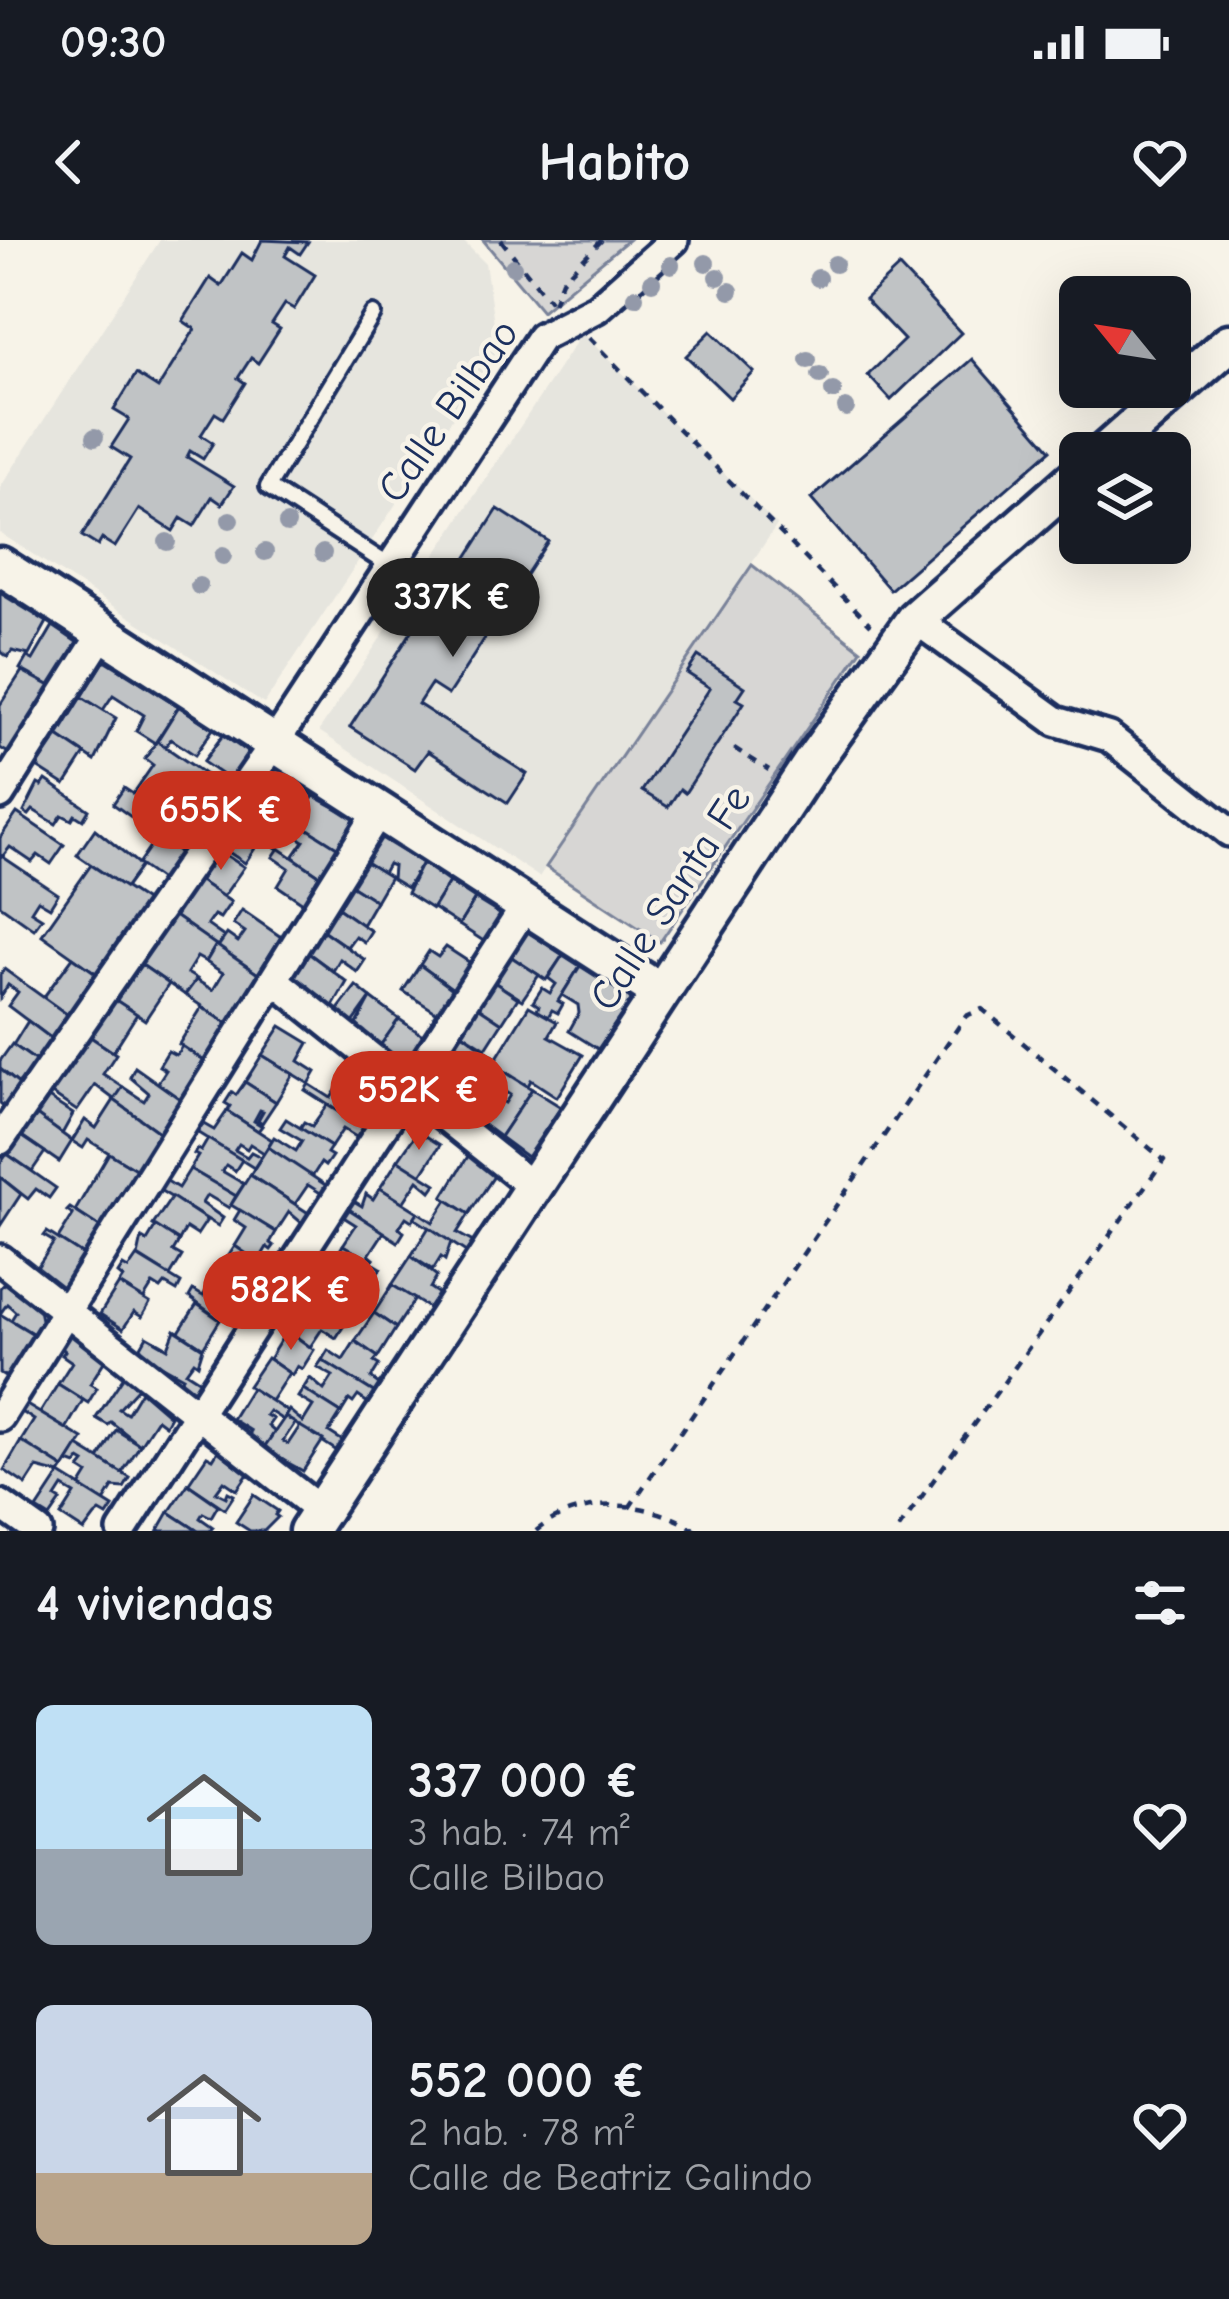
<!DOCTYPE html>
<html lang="es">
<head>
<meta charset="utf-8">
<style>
	:root { --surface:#171b24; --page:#20242c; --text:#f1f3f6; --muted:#9ea1a6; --accent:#c8321e }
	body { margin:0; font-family:"Comic Neue",sans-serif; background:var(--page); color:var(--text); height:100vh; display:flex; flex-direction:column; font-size:45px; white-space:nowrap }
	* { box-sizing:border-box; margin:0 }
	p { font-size:39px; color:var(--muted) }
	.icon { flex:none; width:66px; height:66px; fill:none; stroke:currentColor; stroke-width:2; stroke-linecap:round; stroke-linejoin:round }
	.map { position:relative; height:1291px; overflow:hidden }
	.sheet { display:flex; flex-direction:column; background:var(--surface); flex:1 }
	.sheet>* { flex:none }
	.needle { width:78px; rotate:300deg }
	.fabs { position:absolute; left:1059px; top:36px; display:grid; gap:24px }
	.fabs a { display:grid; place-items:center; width:132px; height:132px; border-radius:18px; background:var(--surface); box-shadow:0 12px 48px #0002; font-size:60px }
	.price { position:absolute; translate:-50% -102px; padding:0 27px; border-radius:42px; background:var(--accent); color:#fff; font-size:39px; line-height:78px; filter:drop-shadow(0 3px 6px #0008) }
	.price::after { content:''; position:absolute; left:50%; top:72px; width:36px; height:27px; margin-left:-18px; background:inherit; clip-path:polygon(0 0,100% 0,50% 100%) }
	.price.selected { background:#222; color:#fff }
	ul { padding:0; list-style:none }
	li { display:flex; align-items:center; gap:36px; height:300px; padding:0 36px }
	li span { display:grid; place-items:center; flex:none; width:336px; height:240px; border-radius:18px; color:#555 }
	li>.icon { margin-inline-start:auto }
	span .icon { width:144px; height:144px; fill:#fffc; stroke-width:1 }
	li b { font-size:51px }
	h2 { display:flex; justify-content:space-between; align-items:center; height:144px; padding:0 36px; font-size:51px }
	.status { display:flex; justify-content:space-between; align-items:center; height:84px; padding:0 60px; background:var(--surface); direction:ltr }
	.status svg { height:33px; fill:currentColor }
	header { display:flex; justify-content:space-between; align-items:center; height:156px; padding:0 36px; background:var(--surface); font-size:54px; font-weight:600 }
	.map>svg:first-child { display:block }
	.built { fill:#e6e5de }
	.green { fill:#d7d6d4; stroke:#798299; stroke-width:3 }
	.building { fill:#c0c3c5; stroke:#1b2f5e; stroke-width:3 }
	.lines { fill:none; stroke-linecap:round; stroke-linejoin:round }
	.lane-casing { stroke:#1b2f5e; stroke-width:22 }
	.street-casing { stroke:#1b2f5e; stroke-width:36 }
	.secondary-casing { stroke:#1b2f5e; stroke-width:45 }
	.path { stroke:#1b2f5e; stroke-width:4.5; stroke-dasharray:9 9; stroke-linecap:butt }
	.lane { stroke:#f7f3e8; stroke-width:14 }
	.street { stroke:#f7f3e8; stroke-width:27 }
	.secondary { stroke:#f7f3e8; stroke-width:36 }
	.tree { fill:#9399a9 }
	.labels { text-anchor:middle; stroke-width:9; stroke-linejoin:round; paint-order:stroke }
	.street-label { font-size:42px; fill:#1b2f5e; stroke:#f7f3e8 }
</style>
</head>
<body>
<div class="status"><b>09:30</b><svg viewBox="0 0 49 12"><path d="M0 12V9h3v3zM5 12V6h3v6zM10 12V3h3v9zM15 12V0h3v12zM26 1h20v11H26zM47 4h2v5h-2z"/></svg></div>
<header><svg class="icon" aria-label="back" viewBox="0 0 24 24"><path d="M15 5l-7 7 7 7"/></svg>Habito<svg class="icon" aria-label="heart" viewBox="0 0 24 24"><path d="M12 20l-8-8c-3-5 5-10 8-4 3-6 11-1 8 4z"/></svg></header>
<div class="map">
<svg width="1229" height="1291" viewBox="0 0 1229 1291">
	<rect width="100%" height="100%" fill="#f7f3e8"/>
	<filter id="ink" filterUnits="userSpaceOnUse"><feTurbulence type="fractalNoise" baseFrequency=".00833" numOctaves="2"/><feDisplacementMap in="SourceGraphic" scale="24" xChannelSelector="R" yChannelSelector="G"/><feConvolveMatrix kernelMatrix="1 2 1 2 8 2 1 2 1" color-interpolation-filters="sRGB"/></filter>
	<g filter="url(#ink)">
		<!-- built -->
		<g class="built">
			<polygon points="160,0 462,0 485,23 498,109 264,464 0,293 0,248"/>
			<polygon points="582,93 777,285 539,637 319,491"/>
		</g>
		<!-- green -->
		<g class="green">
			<polygon points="483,0 628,0 542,71"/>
			<polygon points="752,325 861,410 660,702 546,627"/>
		</g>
		<!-- building -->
		<g class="building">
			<polygon points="262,0 308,2 300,14 290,7 285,16 315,35 294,69 285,64 272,84 280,89 258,123 251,118 238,138 245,143 223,178 215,173 201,195 213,203 203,219 190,211 187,217 234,246 222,264 212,257 194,286 181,278 173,291 139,269 115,307 102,299 98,306 82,296 130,219 111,207 129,179 114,170 136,134 158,148 195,89 183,81 210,38 221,46 242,13 252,20"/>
			<polygon points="899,27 961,93 891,160 868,135 904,100 865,59"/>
			<polygon points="711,91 754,132 730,158 686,116"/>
			<polygon points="972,119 1051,210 890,350 811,259"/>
			<polygon points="498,269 548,301 448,455 431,444 418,464 527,534 508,563 428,511 415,529 350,487 434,357 435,367"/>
			<polygon points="0,353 47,382 29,415 12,411 8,417 0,411"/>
			<polygon points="53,386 81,405 54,448 20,429 27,417 33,420"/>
			<polygon points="698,416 745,447 737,459 744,463 685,553 680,549 668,567 642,551 710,448 687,433"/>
			<polygon points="105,420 179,466 155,503 136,491 144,475 113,455 103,470 82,457"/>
			<polygon points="22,431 54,448 12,515 0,508 0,465"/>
			<polygon points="82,457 116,478 95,521 58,496"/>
			<polygon points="179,466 213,489 195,515 171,499 165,507 157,501"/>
			<polygon points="223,495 250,514 231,541 203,522"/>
			<polygon points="58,496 85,514 65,545 37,527"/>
			<polygon points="157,501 225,548 181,613 113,564 124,548 133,554 153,525 145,519"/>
			<polygon points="282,535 314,556 295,585 257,555 268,539"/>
			<polygon points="46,540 89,570 83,580 75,575 72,580 62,575 56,584 33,570 29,575 24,572 38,544 42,546"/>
			<polygon points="257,555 281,571 270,588 285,599 278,609 238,582"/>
			<polygon points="314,556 360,581 340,609 297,582"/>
			<polygon points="17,573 64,605 51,624 38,615 32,622 10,607 3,616 0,615 0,598"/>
			<polygon points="238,582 262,598 245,623 221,607"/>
			<polygon points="297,582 340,609 319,635 293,617 304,601 290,592"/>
			<polygon points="95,589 141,626 125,648 77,615"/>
			<polygon points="157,596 181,613 162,641 138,624"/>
			<polygon points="378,596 422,623 407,648 392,639 393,626 388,624 383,633 364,621"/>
			<polygon points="279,608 319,635 303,663 278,646 289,628 273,617"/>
			<polygon points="218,610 244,627 223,657 198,640"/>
			<polygon points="0,615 58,654 50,667 38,660 31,671 42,678 34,689 0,665"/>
			<polygon points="364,621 390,637 376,661 349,644"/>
			<polygon points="422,623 449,642 432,669 407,653"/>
			<polygon points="91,625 147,662 97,734 42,695"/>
			<polygon points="198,640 231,662 220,678 214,675 207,685 224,697 218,707 173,675"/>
			<polygon points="449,642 475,659 459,685 433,668"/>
			<polygon points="349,644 376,661 362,685 335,666"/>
			<polygon points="475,659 501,675 485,702 459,685"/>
			<polygon points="335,666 371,691 364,702 355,696 347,707 321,689"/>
			<polygon points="242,670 281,697 258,734 218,707 227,694 238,702 245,692 233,684"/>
			<polygon points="173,675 216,705 206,722 197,717 187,733 197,739 185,755 139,723"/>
			<polygon points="321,689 365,720 357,732 340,719 333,731 307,712"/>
			<polygon points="526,691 563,715 546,740 510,716"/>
			<polygon points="216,705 258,734 228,784 185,755 196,740 213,750 223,733 206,722"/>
			<polygon points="446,707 472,724 454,750 420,725 429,711 438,717"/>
			<polygon points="307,712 347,742 332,768 291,736"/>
			<polygon points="563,715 580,726 558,761 563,764 558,773 552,770 548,777 537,770 539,766 533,762 542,748 550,753 556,744 548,738"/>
			<polygon points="510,716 539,735 522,760 494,742"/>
			<polygon points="73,717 97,734 68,775 43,758"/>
			<polygon points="139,723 169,744 145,780 114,759"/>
			<polygon points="420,725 454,750 439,774 403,751"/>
			<polygon points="580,726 632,759 598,809 569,791 579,773 578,765 562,755"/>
			<polygon points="4,729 68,775 52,799 8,766 18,752 8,745 0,758 0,735"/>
			<polygon points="494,742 518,758 502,783 478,767"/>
			<polygon points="356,746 371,758 353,783 337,771"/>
			<polygon points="371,758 399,779 380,806 356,786"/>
			<polygon points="114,759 137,774 113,812 89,796"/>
			<polygon points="529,766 557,782 549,796 583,815 557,857 531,840 528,846 493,824"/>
			<polygon points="202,767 228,784 204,821 179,804"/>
			<polygon points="478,767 502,783 486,808 461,792"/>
			<polygon points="399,779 424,796 406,825 380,806"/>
			<polygon points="28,781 52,799 36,821 13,805"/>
			<polygon points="281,786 309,803 299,821 316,832 309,844 262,815"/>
			<polygon points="461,792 496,818 493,824 505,832 498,843 495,841 500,832 491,826 490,829 483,825 480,830 474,827 485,837 481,843 445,817"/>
			<polygon points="89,796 116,814 103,834 123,847 115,860 95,845 77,871 49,852"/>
			<polygon points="12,804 36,821 20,845 0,829 0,821"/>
			<polygon points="182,806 204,821 180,859 157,844 166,830 159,826 168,811 176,815"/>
			<polygon points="262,815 293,834 276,862 245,842"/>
			<polygon points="445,817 489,849 482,860 465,848 467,844 464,842 451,861 428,843"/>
			<polygon points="135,827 180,859 160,893 114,860 123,847 144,861 149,853 130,837"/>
			<polygon points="0,829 20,845 5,867 0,863"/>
			<polygon points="505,832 532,849 500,897 477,880 493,856 505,863 510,855 496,846"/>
			<polygon points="346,835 369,849 350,879 305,850 309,844 331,858"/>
			<polygon points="245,842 276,862 262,883 258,880 263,871 260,870 254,881 262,886 258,891 227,871 230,866 225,863 232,852 236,855"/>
			<polygon points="532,849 561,867 527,917 500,897"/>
			<polygon points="47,857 73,874 62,894 35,874"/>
			<polygon points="114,860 160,893 137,930 88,900 83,908 72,901 85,880 96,888"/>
			<polygon points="327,865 365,888 358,898 343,889 331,907 300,888 304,882 312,886"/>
			<polygon points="227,871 272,900 264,913 250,904 247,909 239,904 235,910 247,917 251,912 261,917 254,928 195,891 200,882 214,890"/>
			<polygon points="35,874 72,901 59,922 20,895"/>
			<polygon points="286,879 331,907 327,913 332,916 325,926 321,923 312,937 268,907 274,897 296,911 302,901 280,888"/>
			<polygon points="418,891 440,905 421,935 398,920"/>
			<polygon points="20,895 45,912 32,931 7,914"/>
			<polygon points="208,899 242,920 235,931 226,925 222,931 244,944 236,956 190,929 198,916 194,914 197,909 201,911"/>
			<polygon points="268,907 327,946 322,954 308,945 295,964 250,935"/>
			<polygon points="109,913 137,930 101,988 75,971"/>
			<polygon points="470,913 496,933 469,974 443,957"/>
			<polygon points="7,914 56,948 49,958 36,949 28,959 0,937 0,924"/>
			<polygon points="398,920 436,944 431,951 418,940 403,963 380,948"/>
			<polygon points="190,929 236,956 229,968 207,955 202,963 223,978 218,986 158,949 164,939 178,948"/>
			<polygon points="250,935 310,974 303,984 289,972 276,992 231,965"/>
			<polygon points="0,937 21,954 0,986"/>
			<polygon points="380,948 418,972 412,981 406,977 399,988 404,992 398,1002 347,968 352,960 362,966 366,954 373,959"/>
			<polygon points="172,957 207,980 197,995 186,988 179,1001 153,985"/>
			<polygon points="447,960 469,974 457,993 473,1002 466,1012 414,978 418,972 433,982"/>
			<polygon points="70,968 101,988 83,1015 58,999 73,975 67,971"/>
			<polygon points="347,968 384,992 369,1015 374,1019 371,1022 343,1005 356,985 342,976"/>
			<polygon points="240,970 276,992 270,1003 274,1006 271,1010 267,1007 258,1022 235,1006 246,988 234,980"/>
			<polygon points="156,986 179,1001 173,1011 182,1016 170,1036 138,1016 142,998 147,1001"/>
			<polygon points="429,987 451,1002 445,1020 441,1017 433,1030 411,1016"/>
			<polygon points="47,992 83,1015 62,1050 36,1029 54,1002 44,996"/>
			<polygon points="343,1005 381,1028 372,1043 363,1037 357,1047 351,1043 347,1049 311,1025 317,1016 331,1024"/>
			<polygon points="235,1006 258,1022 239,1050 216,1035"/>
			<polygon points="137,1016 181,1043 177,1051 165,1044 161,1049 153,1044 143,1060 119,1044 123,1038 118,1034 123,1026 128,1029"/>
			<polygon points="411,1016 437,1036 430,1048 439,1054 430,1069 392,1045"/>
			<polygon points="324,1034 352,1056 343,1079 332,1072 328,1078 305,1062 310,1046 314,1049"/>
			<polygon points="216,1035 239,1050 220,1080 189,1057 193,1050 203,1056"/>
			<polygon points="4,1043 39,1070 42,1084 35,1095 11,1080 16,1072 7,1064 0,1074 0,1048"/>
			<polygon points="119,1044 150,1063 142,1077 134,1072 123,1089 100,1074"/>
			<polygon points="392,1045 415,1059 396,1088 374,1073"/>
			<polygon points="305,1062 343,1087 336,1098 322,1089 310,1107 287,1090"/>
			<polygon points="197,1064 220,1080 203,1108 179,1092"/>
			<polygon points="374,1073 396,1088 378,1117 355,1101"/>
			<polygon points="0,1074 35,1095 8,1138 0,1133"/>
			<polygon points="175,1090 203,1108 198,1124 194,1121 186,1132 200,1141 192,1153 179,1144 183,1137 138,1112 147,1096 168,1108"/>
			<polygon points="287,1090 314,1110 302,1129 297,1126 292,1135 269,1119"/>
			<polygon points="70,1093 105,1120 90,1144 97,1148 88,1163 58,1144 72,1122 62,1115 65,1111 61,1107"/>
			<polygon points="355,1101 378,1117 374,1122 379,1125 371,1138 380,1145 375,1153 322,1120 328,1110 343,1120"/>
			<polygon points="267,1118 289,1133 271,1161 248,1146"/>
			<polygon points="322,1120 375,1153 368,1163 358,1156 353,1163 349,1160 341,1173 303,1149 310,1138 324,1150 333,1136 317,1127"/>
			<polygon points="124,1136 138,1148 119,1169 127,1174 141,1151 170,1176 165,1185 157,1179 140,1205 111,1182 108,1185 96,1178"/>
			<polygon points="58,1144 83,1160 66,1189 40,1173"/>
			<polygon points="251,1148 288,1172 283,1180 269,1171 266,1175 273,1179 268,1186 275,1192 263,1209 247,1197 251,1191 232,1179"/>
			<polygon points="303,1149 341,1173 329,1192 343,1201 337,1211 285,1177 289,1170 303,1182 313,1166 298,1157"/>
			<polygon points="25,1164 83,1199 64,1228 21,1201 34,1180 22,1172"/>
			<polygon points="285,1177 295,1183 283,1201 288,1204 300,1186 323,1200 303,1231 263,1209"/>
			<polygon points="116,1190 140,1205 122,1233 99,1219"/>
			<polygon points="21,1201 64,1228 60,1234 37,1228 26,1245 4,1230"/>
			<polygon points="78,1206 130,1238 124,1248 113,1247 104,1262 80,1247 88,1234 80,1229 85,1223 80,1220 76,1225 68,1222"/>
			<polygon points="218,1211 248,1234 237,1250 224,1241 216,1252 226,1257 228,1252 234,1255 225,1269 188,1244 207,1216 213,1219"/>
			<polygon points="60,1234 113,1267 107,1276 100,1272 95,1276 84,1291 61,1276 75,1254 63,1247 56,1258 61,1261 50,1277 37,1269"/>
			<polygon points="188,1244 218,1265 211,1277 203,1273 200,1278 213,1287 210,1291 198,1291 169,1272"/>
			<polygon points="254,1255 278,1271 275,1275 278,1277 264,1291 250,1291 236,1282"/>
			<polygon points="169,1272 198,1291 158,1291"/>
		</g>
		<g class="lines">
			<!-- lane casing -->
			<g class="lane-casing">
				<polyline id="lane" points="373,74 268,247 391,327"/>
			</g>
			<!-- street casing -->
			<g class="street-casing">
				<g id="street">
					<polyline points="915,379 1056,481 1109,497 1229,592"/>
					<polyline points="0,555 102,394"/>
					<polyline points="274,740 533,947"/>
					<polyline points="0,900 274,504 541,97 597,68 674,0"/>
					<polyline points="0,1019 321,1271"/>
					<polyline points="0,1177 379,571"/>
					<polyline points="0,1264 38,1291"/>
					<polyline points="122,1291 526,665"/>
				</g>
			</g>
			<!-- secondary casing -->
			<g class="secondary-casing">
				<g id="secondary">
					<polyline points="1104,213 1229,103"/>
					<polyline points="0,326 660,752"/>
					<polyline points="308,1291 811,524 915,379 1080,234"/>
				</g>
			</g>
			<!-- path -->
			<g class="path">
				<polyline points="501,0 550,61"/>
				<polyline points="553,63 562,40 602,0"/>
				<polyline points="589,98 871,385"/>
				<polyline points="734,508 769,530"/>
				<polyline points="629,1268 966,776 982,769 1164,920 897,1291"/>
				<path d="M536,1291C580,1254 651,1260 697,1291"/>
			</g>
			<!-- lane -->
			<use href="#lane" class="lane"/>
			<!-- street -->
			<use href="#street" class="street"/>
			<!-- secondary -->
			<use href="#secondary" class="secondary"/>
		</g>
		<!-- trees -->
		<g class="tree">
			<circle cx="706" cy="23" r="9"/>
			<circle cx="835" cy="24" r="9"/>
			<circle cx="671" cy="25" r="9"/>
			<circle cx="513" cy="27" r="9"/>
			<circle cx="718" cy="37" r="9"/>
			<circle cx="818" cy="38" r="9"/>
			<circle cx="652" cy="42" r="9"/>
			<circle cx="730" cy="51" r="9"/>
			<circle cx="635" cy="57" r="9"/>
			<circle cx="808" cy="120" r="9"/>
			<circle cx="820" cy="135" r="9"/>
			<circle cx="833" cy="151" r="9"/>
			<circle cx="846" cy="168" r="9"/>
			<circle cx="95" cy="197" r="9"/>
			<circle cx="230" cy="280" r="9"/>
			<circle cx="287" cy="284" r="9"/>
			<circle cx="167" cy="302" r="9"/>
			<circle cx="265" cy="312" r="9"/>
			<circle cx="323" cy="313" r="9"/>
			<circle cx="223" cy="316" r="9"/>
			<circle cx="199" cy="346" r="9"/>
		</g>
	</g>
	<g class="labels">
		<!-- street labels -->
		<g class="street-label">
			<text transform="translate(447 170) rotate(-55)" y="15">Calle Bilbao</text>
			<text transform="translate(669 657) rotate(-57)" y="15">Calle Santa Fe</text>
		</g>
	</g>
</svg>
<div class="fabs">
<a><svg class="needle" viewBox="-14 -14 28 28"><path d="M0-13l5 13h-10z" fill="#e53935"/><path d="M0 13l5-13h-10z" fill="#9ea1a6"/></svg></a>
<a><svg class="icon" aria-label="layers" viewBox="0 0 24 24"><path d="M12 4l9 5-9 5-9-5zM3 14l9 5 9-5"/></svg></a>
</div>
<b class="price selected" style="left:453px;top:420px">337K €</b>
<b class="price" style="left:221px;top:633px">655K €</b>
<b class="price" style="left:419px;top:913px">552K €</b>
<b class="price" style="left:291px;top:1113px">582K €</b>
</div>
<section class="sheet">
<h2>4 viviendas<svg class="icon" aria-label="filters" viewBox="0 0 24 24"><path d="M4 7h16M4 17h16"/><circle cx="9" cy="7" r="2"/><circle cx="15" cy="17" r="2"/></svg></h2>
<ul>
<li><span style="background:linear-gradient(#bfe0f5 60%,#9aa5b1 0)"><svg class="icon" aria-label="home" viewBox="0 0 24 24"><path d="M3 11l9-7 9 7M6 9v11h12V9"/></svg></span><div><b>337 000 €</b><p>3 hab. · 74 m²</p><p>Calle Bilbao</p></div><svg class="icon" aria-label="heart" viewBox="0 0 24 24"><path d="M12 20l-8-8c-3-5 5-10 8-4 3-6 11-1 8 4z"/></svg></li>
<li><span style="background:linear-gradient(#c9d6e8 70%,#b9a48a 0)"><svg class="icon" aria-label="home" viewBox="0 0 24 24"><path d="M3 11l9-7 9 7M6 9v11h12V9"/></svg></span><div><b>552 000 €</b><p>2 hab. · 78 m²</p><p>Calle de Beatriz Galindo</p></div><svg class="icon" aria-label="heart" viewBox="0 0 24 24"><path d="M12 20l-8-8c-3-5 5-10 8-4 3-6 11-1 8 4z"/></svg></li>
</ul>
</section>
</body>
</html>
